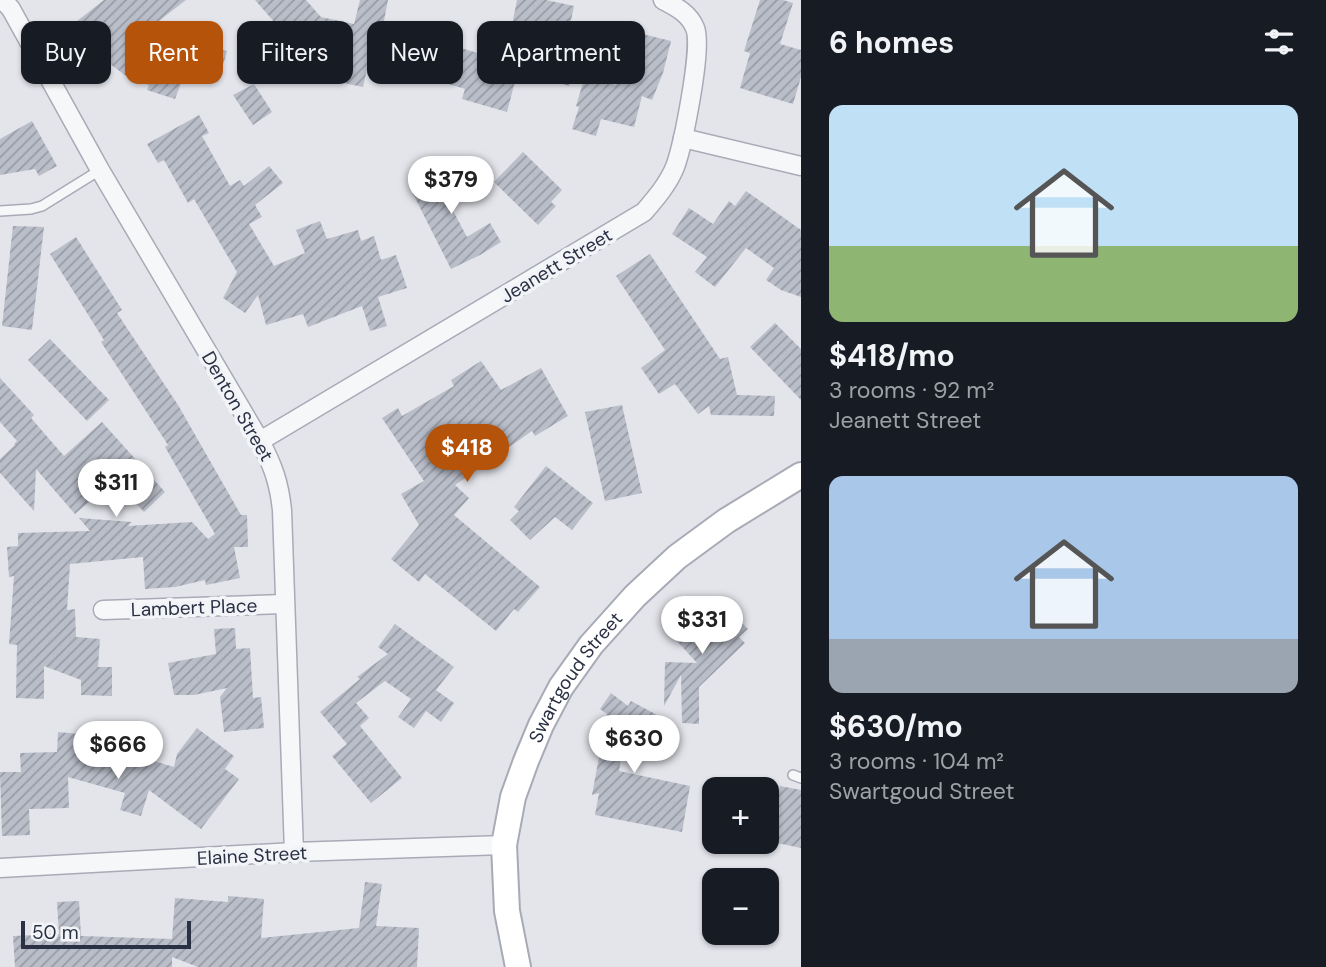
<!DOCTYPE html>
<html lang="en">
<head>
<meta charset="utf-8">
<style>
	:root { --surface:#171b24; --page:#20242c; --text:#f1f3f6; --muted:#9ea1a6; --accent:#b45309 }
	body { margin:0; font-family:"DM Sans",sans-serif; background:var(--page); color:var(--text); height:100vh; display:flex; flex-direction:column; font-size:26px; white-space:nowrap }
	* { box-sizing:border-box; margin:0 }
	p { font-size:23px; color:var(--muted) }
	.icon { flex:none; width:38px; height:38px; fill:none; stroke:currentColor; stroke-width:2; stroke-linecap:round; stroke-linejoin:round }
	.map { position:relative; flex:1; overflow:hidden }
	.details { display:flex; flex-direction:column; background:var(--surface); width:525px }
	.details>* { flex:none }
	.hud { position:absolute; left:21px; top:21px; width:665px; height:63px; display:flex; gap:14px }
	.tools { position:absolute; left:702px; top:777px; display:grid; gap:14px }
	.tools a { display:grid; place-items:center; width:77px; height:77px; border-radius:14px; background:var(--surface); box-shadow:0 2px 5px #0004; font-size:35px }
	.scale { position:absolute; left:21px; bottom:18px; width:170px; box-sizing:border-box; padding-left:7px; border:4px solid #2a3144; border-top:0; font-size:19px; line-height:24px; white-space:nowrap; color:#2a3144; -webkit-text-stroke:5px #f3f4f8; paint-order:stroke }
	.price { position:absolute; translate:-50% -60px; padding:0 16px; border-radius:24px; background:#fff; color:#222; font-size:23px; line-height:46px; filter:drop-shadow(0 2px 4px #0008) }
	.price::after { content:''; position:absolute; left:50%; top:42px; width:21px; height:16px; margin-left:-10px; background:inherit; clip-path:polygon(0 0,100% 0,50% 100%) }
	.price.current { background:var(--accent); color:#fff }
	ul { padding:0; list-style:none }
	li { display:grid; align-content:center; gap:14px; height:371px; padding:0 28px }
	li span { display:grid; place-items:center; height:217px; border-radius:14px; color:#555 }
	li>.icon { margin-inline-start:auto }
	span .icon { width:126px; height:126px; fill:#fffc; stroke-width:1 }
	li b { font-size:30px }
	h2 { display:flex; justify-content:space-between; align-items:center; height:84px; padding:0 28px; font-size:30px }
	.pill { padding:0 24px; border-radius:14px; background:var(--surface); box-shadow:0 2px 5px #0004; font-size:24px; line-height:63px }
	.pill.current { background:var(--accent); color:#fff }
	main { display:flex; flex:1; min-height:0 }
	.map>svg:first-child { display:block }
	.building { fill:url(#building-hatch) }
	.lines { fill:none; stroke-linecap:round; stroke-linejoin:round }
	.lane-casing { stroke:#a8abb6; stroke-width:12 }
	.street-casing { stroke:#a8abb6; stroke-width:21 }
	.secondary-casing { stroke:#a8abb6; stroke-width:28 }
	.lane { stroke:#f6f7f9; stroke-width:9 }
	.street { stroke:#f6f7f9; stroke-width:18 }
	.secondary { stroke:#fff; stroke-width:24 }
	.labels { text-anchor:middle; stroke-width:7; stroke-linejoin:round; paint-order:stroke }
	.street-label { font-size:19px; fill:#2a3144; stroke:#f3f4f8 }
</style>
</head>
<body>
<main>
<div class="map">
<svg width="801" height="967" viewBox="0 0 801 967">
	<defs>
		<pattern id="building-hatch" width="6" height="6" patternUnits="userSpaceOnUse" patternTransform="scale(1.75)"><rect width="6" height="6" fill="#babec9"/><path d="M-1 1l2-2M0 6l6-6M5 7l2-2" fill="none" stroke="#979ba5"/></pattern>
	</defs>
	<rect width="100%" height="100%" fill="#e3e5eb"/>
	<!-- building -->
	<g class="building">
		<polygon points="104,0 186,0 151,27 227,51 218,82 172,67 181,83 175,99 147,90 149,85 126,76 101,57 90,66 63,32"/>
		<polygon points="255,0 306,0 321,17 354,24 360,0 388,0 382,31 387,32 379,67 368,65 363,87 324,79"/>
		<polygon points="517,0 546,0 574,6 564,54 577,58 569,86 518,70 507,112 462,99 465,89 432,79 434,72 415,66 423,37 505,61"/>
		<polygon points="760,0 783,0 793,3 780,44 801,50 801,77 793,104 740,88 750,53 744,51"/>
		<polygon points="630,31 671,41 663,73 652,100 642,96 634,127 601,119 596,136 572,129 579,107 576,106 585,76 616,85"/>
		<polygon points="254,84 272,112 253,125 233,95"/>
		<polygon points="199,115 209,133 202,136 230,186 240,180 244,186 269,166 283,183 255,205 262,217 249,224 274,266 305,253 296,230 320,221 327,239 358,230 361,241 374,236 381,260 396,255 407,288 378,297 387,326 370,331 362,306 308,327 303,314 266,325 258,295 245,313 223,298 237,272 194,199 188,203 164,160 158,163 147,144"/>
		<polygon points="32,121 57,166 39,176 35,169 0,175 0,139"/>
		<polygon points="523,152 562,190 551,202 556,206 538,225 494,182"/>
		<polygon points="454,163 471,192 451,207 467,237 490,223 501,242 480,255 451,269 409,186"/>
		<polygon points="746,191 801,230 801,297 781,290 766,280 774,268 746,248 715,287 695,272 707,257 672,234 689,208 713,224 729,201 735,206"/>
		<polygon points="13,226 44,227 32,330 2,326"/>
		<polygon points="76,237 122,310 117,313 178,405 241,515 247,515 248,547 234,547 240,578 206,585 205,580 175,587 145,589 143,557 70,564 67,610 75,609 76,637 100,639 98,667 112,667 112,696 81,695 81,680 44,666 44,699 16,698 17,645 9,644 14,576 9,577 7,547 18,546 18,533 90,531 79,518 132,522 128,526 192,522 208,539 215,534 165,447 168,445 101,342 104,340 50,254"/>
		<polygon points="650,254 720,359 728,357 737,395 775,396 774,416 711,415 709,406 698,414 675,384 659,394 641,368 665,350 616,276"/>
		<polygon points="775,323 801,349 801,400 750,347"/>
		<polygon points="50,339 109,400 87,421 28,360"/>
		<polygon points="481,361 501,390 541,368 568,416 535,436 532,431 455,485 469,498 454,515 540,587 518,612 514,609 496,631 425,574 419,582 391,559 419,525 401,494 424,481 382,418 398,408 402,416 454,386 451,380"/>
		<polygon points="0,378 34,415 31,418 64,456 102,422 165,492 144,512 115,480 75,514 36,469 34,511 0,473 0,459 15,445 14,444 17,441 0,422"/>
		<polygon points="622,405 642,493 605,501 585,412"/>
		<polygon points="546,466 593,503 572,530 555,517 530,540 510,520 519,511 514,507"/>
		<polygon points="724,604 748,629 739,637 745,643 699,687 699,724 682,723 681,675 664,706 665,662 697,663 668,631 688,612 701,626"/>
		<polygon points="395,624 454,667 436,690 454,703 441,722 426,711 414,728 398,717 411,699 385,681 356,703 369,718 360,726 402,778 371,803 332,756 347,744 320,712 360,679 357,677 388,654 378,647"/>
		<polygon points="235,628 236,649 250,648 253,698 261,697 264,728 224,732 220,697 227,688 194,695 174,695 168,663 216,654 214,629"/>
		<polygon points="611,693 628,706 631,701 659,716 646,738 626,728 619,771 690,786 682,832 595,815 599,793 592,795 607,714 600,709"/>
		<polygon points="197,728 234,756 225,769 239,779 201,829 149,790 141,816 120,810 125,793 68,777 69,808 29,809 30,835 2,836 0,772 21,772 20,753 57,752 58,732 79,734 78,754 120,767 124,752 174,767 177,754"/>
		<polygon points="780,786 801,790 801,848 768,841"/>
		<polygon points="365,882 382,884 376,926 419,928 417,967 198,967 172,957 172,967 15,967 13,936 59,934 57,902 79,901 81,936 172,939 175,898 228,902 228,896 264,899 261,938 359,928"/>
	</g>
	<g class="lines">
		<!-- lane casing -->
		<g class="lane-casing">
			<g id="lane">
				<polyline points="0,211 31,209 42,206 100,170"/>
				<polyline points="793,775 801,778"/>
			</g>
		</g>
		<!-- street casing -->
		<g class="street-casing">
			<g id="street">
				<path d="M3,0L11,9L100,170L260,441C273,466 279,482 282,510L294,852"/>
				<polyline points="683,138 801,166"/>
				<path d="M260,441L644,212C656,198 668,184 675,167C683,145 703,47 695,28C689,13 676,7 663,0"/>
				<polyline points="103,610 284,604"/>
				<polyline points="0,868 294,852 504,845"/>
			</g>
		</g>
		<!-- secondary casing -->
		<g class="secondary-casing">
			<g id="secondary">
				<path id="s1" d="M518,967L507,911L504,845L513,797L526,761L541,725L561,687L591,645L635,596L677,557L726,521L801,475"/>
			</g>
		</g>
		<!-- lane -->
		<use href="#lane" class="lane"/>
		<!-- street -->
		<use href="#street" class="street"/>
		<!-- secondary -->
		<use href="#secondary" class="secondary"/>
	</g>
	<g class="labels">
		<!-- street labels -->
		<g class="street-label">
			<text transform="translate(556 265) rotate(-31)" y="7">Jeanett Street</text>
			<text transform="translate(238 406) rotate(60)" y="7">Denton Street</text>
			<text transform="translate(194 607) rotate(-2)" y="7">Lambert Place</text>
			<text dy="7" stroke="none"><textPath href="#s1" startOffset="308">Swartgoud Street</textPath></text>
			<text transform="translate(252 855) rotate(-3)" y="7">Elaine Street</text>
		</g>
	</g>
</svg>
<div class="tools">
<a>+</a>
<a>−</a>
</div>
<div class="scale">50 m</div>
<b class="price" style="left:451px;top:216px">$379</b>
<b class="price current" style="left:467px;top:484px">$418</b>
<b class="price" style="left:116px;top:519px">$311</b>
<b class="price" style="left:702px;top:656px">$331</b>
<b class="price" style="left:634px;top:775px">$630</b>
<b class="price" style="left:118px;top:781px">$666</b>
<div class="hud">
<a class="pill">Buy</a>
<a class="pill current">Rent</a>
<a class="pill">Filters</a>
<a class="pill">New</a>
<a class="pill">Apartment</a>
</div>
</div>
<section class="details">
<h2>6 homes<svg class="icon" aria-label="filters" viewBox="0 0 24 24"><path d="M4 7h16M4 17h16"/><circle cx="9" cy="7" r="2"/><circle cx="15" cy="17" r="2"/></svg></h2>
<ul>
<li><span style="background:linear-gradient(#bfe0f5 65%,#8fb573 0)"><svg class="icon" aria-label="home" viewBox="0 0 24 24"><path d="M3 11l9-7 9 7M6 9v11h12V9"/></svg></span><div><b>$418/mo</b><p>3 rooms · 92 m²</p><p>Jeanett Street</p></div></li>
<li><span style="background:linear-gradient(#a9c7e8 75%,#9aa5b1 0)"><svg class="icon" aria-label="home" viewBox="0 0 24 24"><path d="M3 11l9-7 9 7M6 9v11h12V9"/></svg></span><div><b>$630/mo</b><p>3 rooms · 104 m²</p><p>Swartgoud Street</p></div></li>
</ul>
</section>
</main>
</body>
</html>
